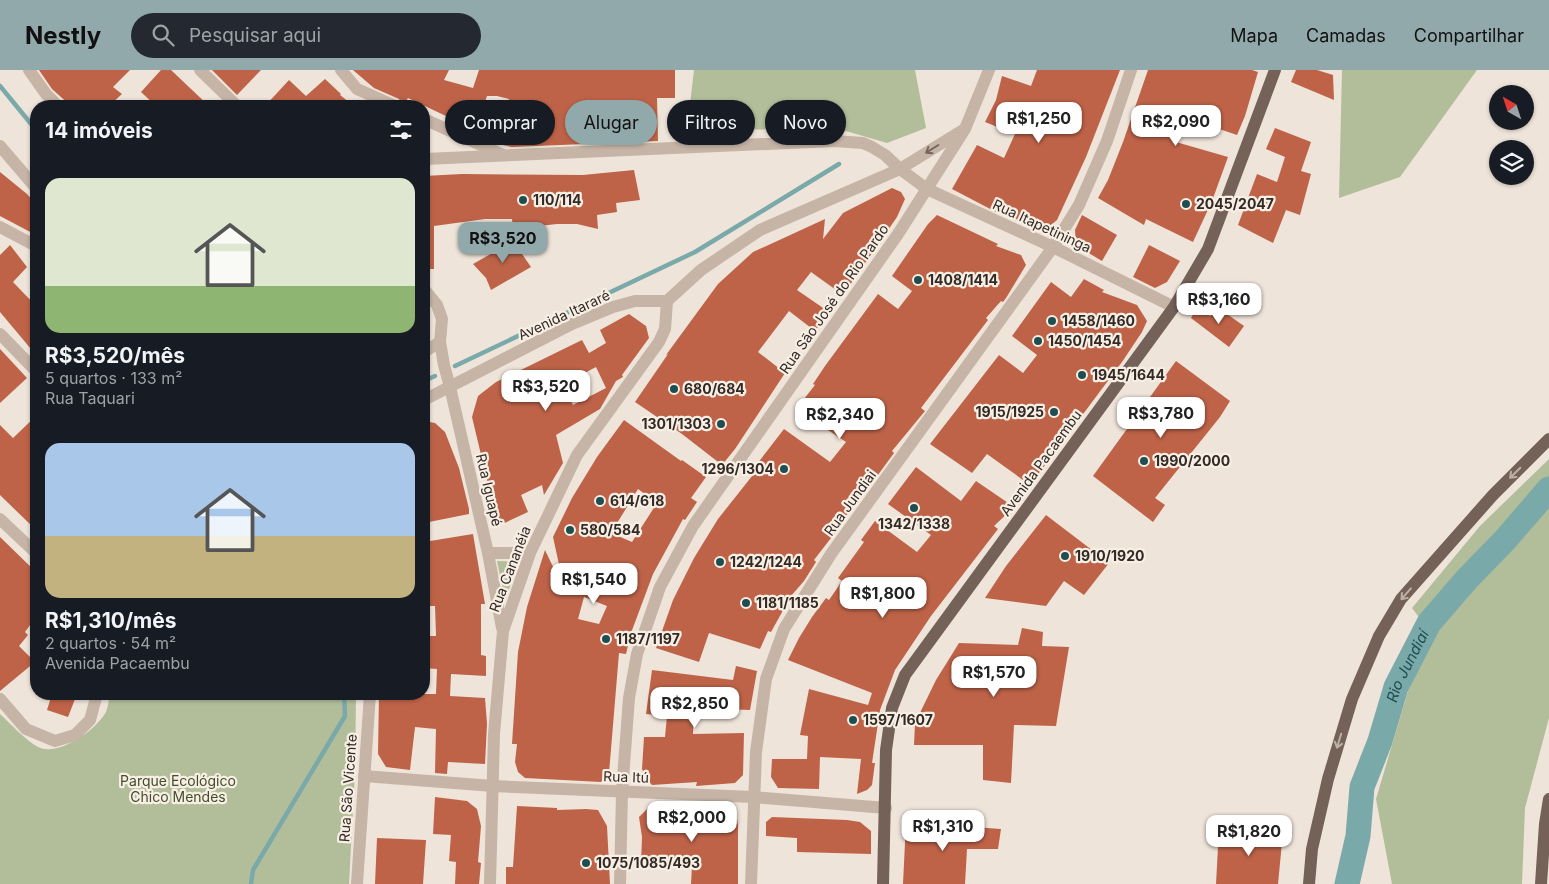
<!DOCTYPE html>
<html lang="pt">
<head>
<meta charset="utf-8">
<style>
	:root { --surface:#171b24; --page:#242831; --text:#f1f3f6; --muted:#9ea1a6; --accent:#92a9ac }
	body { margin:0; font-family:Inter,sans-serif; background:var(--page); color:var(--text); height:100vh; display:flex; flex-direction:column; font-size:19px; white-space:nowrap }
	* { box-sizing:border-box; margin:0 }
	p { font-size:16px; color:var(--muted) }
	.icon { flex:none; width:28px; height:28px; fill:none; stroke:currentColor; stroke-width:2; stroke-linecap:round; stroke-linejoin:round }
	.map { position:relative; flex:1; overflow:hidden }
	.sheet { position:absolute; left:30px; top:30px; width:400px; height:600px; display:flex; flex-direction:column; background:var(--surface); border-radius:20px; box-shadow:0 1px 4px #0004 }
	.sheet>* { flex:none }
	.banner { position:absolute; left:445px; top:30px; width:475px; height:45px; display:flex; gap:10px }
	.needle { width:32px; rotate:321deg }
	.tools { position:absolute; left:1489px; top:15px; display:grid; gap:10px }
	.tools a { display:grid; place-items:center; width:45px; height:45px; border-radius:50%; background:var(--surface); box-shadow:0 1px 4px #0004; font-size:25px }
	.price { position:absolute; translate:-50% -42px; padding:0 11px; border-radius:10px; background:#fff; color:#222; font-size:16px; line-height:32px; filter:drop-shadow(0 1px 2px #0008) }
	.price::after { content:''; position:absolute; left:50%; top:30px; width:15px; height:11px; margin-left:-8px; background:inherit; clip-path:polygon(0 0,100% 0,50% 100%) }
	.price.on { background:var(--accent); color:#111 }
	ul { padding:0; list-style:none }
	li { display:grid; align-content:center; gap:10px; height:265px; padding:0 15px }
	li span { display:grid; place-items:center; height:155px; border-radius:15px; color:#555 }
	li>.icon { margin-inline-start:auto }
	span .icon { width:90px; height:90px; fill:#fffc; stroke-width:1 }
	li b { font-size:21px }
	h2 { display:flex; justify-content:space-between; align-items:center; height:60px; padding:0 15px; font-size:21px }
	.pill { padding:0 18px; border-radius:22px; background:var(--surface); box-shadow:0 1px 4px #0004; font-size:18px; line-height:45px }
	.pill.on { background:var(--accent); color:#111 }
	header { display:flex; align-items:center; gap:30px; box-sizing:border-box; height:70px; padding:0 25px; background:var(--accent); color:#111 }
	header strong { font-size:24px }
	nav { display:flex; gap:28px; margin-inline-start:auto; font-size:18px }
	.search { width:350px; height:45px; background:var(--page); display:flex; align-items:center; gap:12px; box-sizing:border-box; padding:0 18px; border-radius:28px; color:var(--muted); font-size:19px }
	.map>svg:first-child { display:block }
	.green { fill:#b2bd9a }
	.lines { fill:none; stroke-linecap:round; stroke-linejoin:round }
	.stream { stroke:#7aa9aa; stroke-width:4.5 }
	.river { stroke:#7aa9aa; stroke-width:25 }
	.building { fill:#be6348; fill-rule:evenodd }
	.minor { stroke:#c6b4a6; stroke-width:12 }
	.major { stroke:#746158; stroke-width:12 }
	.oneway { stroke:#756860 }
	.oneway2 { stroke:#bcafa5 }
	.poi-dot { fill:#1f4e51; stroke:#f7eee4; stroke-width:2 }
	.labels { text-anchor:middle; stroke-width:4.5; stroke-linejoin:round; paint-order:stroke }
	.poi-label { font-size:14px; font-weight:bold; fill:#332a26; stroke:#f7eee4; text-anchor:start }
	.street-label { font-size:14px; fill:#332a26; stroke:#f7eee4 }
	.park-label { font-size:14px; fill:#434f2c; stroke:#f7eee4 }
	.water-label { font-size:15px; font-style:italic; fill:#1f4e51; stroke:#f7eee4 }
</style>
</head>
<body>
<header>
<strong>Nestly</strong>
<div class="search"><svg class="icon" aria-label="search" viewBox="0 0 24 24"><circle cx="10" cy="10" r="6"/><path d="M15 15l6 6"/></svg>Pesquisar aqui</div>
<nav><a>Mapa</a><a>Camadas</a><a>Compartilhar</a></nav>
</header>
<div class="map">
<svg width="1549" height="814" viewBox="0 0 1549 814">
	<rect width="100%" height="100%" fill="#efe4d9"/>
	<!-- green -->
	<g class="green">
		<polygon points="694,0 915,0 926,58 887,73 839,59 687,60"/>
		<polygon points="1342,0 1477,0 1400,107 1339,128"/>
		<polygon points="1549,389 1549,648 1525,738 1522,814 1392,814 1376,729 1408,621 1433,566 1412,538 1480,456"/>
		<polygon points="497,491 519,492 505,530"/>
		<path d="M110,624H356L355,701L349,814H0V644C11,654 25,670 38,677C59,687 96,660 106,642C108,637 109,629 110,624Z"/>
	</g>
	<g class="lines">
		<!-- stream -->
		<g class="stream">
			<polyline points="0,16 36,60"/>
			<polyline points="455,296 695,182 839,94"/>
			<polyline points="424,311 435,306"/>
			<polyline points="251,814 253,800 345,646 344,624"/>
		</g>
		<!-- river -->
		<path class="river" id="s1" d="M1347,814L1358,766L1362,717L1380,671L1396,617L1429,553L1467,509L1505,470L1549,419"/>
	</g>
	<!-- building -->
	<g class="building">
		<polygon points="39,0 130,0 113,17 122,24 109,36 71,36 52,19"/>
		<polygon points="161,0 171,0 209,36 156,36 141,22"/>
		<polygon points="212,0 261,0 237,25"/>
		<polygon points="353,0 449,0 444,10 473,18 479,0 675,0 675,28 657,28 658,71 512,77 498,74 509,29 497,26 487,26 474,63 447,50 448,47 408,28 403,36 399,29 374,18"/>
		<polygon points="1037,0 1120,0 1086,87 1057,150 1046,159 1036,160 998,139 996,142 952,119 977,75 1004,88 1015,64 985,52 996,30 1002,6 1031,16"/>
		<polygon points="1148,0 1252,0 1258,2 1245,46 1237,65 1181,46 1175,67 1177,68 1176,72 1228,87 1212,131 1193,172 1146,149 1144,155 1098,128 1108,110 1123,72"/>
		<polygon points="1296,0 1317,0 1333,5 1334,30 1291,12"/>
		<polygon points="325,9 341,24 340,25 354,36 265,36 289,10 306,26"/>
		<polygon points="1275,58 1311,72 1301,101 1311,104 1300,145 1286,140 1273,173 1238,155 1257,104 1277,112 1285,87 1266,79"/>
		<polygon points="634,100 640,130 616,133 617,142 597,145 598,159 577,154 557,154 513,159 512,149 485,149 434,156 434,199 424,199 424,106 462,104 583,105"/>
		<polygon points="0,102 27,124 36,134 36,165 0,146"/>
		<polygon points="892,118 901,122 905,129 897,147 843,225 811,202 797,220 829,242 815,261 789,241 758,282 785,303 735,379 722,395 682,364 635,332 668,284 666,285 718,214 753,182 825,149 823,169 843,143"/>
		<polygon points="937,145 998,174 996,176 1021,185 1026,195 1006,228 1003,232 1001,231 986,248 988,250 921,338 925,341 892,381 894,383 864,424 839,454 841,455 814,490 816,492 804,511 791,526 771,562 768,561 760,579 709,563 699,592 656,578 673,530 694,488 718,449 760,396 757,394 784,359 830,392 846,372 796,339 815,315 813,314 825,296 878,224 898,239 912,221 892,206 928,154"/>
		<polygon points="1082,145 1117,165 1102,191 1082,179 1076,173 1075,160"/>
		<polygon points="517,169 525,182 522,184 531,197 491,220 486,208 473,194"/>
		<polygon points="10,175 27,197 13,212 36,236 36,285 0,242 0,185"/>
		<polygon points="1149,175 1180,191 1167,212 1155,218 1133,207"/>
		<polygon points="1084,209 1104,220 1102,222 1137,235 1147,251 1142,262 1122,292 1030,415 987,384 972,403 930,374 999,285 1023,303 1037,285 1012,266 1051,212 1071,227"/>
		<polygon points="1197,237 1210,246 1217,237 1244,256 1229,277 1191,248"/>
		<path d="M629,244L646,256L649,268L622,305L623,307L616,311L600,339L556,365L563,393L544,425L542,415L521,425L528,442L498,456L472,347L478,326L496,312L582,270L589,283L606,273L600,260ZM596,297L606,318L573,335L562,315Z"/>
		<polygon points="0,279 27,308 0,333"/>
		<polygon points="1176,291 1230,331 1220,347 1155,428 1165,435 1153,452 1093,406"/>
		<polygon points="36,346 36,460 0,425 0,355 13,368"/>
		<path d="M624,350L681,391L682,390L706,407L691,428L697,432L685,450L683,449L653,504L631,563L626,584L619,583L609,703L601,712L525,708L518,702L515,692L517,674H512L518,582L527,537L545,480L555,501L560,499L553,467L572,428L597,387ZM638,419L657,433L632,472L611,463ZM584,527L607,536L599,554L578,549Z"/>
		<polygon points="424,351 435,353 445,362 459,398 469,439 469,444 424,453"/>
		<polygon points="916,397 961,431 976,411 1014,437 994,456 998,459 931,546 895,600 880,640 872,693 875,693 872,715 867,720 857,724 861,689 820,687 819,719 778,718 771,707 772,689 807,689 808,666 800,665 809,619 868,635 872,623 788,590 799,568 812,547 826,528 829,530 842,511 838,508 864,472 861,470 875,451 917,482 931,465 888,434"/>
		<polygon points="1046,445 1109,493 1084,525 1064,511 1046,536 985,528 1006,496"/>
		<polygon points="473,464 485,534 481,534 481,585 486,586 486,606 451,604 450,626 485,628 487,654 485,694 448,692 447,704 435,703 436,659 415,657 410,700 386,697 378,684 379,624 436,624 437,599 424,598 424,566 436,566 435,536 424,536 424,472"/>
		<polygon points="0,467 36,502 36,547 25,562 28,565 19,576 35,592 0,621"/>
		<polygon points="1022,558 1043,562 1042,576 1069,577 1056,656 1014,655 1011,713 983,710 983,675 914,675 915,653 936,610 959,573 1018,575"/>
		<polygon points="736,596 757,601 750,640 694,638 693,664 744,663 743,705 735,713 696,716 697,712 652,715 646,708 642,699 644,667 665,667 667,646 646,644 652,600 733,610"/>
		<polygon points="52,624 77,624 68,647 47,640"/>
		<polygon points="435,727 467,731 477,739 481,756 478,792 481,793 479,814 455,814 456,792 449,791 451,765 433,764"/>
		<polygon points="517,736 557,738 557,740 586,739 598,740 607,756 610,814 506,814 506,797 513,797"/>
		<polygon points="649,737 728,743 737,749 738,755 738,814 691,814 692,796 641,794 642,767 639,747"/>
		<polygon points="772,747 847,750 860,752 871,761 871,784 797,782 797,768 766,766 766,752"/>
		<polygon points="906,752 1001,759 998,779 967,779 965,814 903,814"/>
		<polygon points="1219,758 1283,762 1278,814 1216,814"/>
		<polygon points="377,768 426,770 423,814 375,814"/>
	</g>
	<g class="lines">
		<!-- minor -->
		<g class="minor">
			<polyline points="29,0 46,24 58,36"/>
			<polyline points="200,0 237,36"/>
			<polyline points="341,0 357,19 395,36"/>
			<polyline points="424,49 503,85"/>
			<polyline points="0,76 36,118"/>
			<polyline points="424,89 834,71 863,73 872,77 885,85 900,99 927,119 1053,177 1174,237"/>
			<polyline points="0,157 36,176"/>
			<polyline points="424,219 437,235 442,249 440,272 444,295 450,317 488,483 502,558"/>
			<polyline points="0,264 36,301"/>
			<polyline points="424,282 440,272"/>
			<polyline points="424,330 572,254 613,237 635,231 667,231 701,200 760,160 900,99 963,60"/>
			<polyline points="0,449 36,483"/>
			<polyline points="488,483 530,483"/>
			<polyline points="0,629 26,659 55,671 75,665 90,650 97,624"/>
			<polyline points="364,706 493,716 753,727 886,738"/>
			<polyline points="357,814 370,624"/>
			<polyline points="490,814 494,664 503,561 530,483 577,385 659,272 665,259 667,231"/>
			<polyline points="620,814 622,722 629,628 637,584 660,517 693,456 898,164 965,59 989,0"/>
			<polyline points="751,814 756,682 766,609 784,559 831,484 1053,177 1079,135 1107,71 1131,0"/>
		</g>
		<!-- major -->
		<g class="major">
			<polyline points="883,814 886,680 892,638 905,605 1174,237 1208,179 1275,0"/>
			<polyline points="1309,814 1312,779 1328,709 1352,629 1379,566 1401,529 1493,425 1549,369"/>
			<polyline points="1541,814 1545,754 1549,729"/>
		</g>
	</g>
	<!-- one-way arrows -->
	<defs><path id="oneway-shaft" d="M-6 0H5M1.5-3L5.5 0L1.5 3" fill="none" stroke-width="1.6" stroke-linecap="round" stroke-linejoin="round" transform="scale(1.25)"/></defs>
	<use class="oneway" href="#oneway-shaft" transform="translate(932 79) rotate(148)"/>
	<g class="oneway2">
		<use href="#oneway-shaft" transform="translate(1515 403) rotate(135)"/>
		<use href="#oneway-shaft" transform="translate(1406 524) rotate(131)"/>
		<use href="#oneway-shaft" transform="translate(1339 671) rotate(107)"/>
	</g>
	<!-- markers -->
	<g class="poi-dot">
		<circle cx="523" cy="130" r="5"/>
		<circle cx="1186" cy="134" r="5"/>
		<circle cx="918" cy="210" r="5"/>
		<circle cx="1052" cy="251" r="5"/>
		<circle cx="1038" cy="271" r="5"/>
		<circle cx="1082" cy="305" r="5"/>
		<circle cx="674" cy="319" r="5"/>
		<circle cx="1054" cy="342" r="5"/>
		<circle cx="721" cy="354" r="5"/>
		<circle cx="1144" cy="391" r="5"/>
		<circle cx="784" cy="399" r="5"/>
		<circle cx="600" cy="431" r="5"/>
		<circle cx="914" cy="438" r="5"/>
		<circle cx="570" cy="460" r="5"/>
		<circle cx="1065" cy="486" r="5"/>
		<circle cx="720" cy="492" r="5"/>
		<circle cx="746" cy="533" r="5"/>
		<circle cx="606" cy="569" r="5"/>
		<circle cx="853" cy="650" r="5"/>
		<circle cx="586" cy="793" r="5"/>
	</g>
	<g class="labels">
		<!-- poi labels -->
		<g class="poi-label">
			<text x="533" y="135">110/114</text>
			<text x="1196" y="139">2045/2047</text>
			<text x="928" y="215">1408/1414</text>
			<text x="1062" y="256">1458/1460</text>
			<text x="1048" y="276">1450/1454</text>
			<text x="1092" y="310">1945/1644</text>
			<text x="684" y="324">680/684</text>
			<text x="1044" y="347" text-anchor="end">1915/1925</text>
			<text x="711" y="359" text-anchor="end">1301/1303</text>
			<text x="1154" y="396">1990/2000</text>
			<text x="774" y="404" text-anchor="end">1296/1304</text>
			<text x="610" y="436">614/618</text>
			<text x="914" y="459" text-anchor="middle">1342/1338</text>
			<text x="580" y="465">580/584</text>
			<text x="1075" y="491">1910/1920</text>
			<text x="730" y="497">1242/1244</text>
			<text x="756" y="538">1181/1185</text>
			<text x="616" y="574">1187/1197</text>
			<text x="863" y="655">1597/1607</text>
			<text x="596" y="798">1075/1085/493</text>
		</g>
		<!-- street labels -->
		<g class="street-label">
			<text transform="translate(1042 156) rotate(25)" y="5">Rua Itapetininga</text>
			<text transform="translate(834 229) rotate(-55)" y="5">Rua São José do Rio Pardo</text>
			<text transform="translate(564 245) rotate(-25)" y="5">Avenida Itararé</text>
			<text transform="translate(1041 393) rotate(-54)" y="5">Avenida Pacaembu</text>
			<text transform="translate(489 420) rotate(77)" y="5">Rua Iguapé</text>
			<text transform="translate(850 433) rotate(-54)" y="5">Rua Jundiai</text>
			<text transform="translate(510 499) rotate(-69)" y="5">Rua Cananéia</text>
			<text transform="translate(626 707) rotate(2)" y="5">Rua Itú</text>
			<text transform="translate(348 718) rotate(-86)" y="5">Rua São Vicente</text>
		</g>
		<!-- park labels -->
		<g class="park-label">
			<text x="178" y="716">Parque Ecológico<tspan x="178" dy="16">Chico Mendes</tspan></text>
		</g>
		<!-- water labels -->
		<g class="water-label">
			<text dy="5" stroke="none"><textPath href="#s1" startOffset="228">Rio Jundiaí</textPath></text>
		</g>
	</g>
</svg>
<div class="tools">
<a><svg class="needle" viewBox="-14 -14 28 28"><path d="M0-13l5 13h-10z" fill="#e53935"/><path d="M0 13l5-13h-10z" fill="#9ea1a6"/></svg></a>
<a><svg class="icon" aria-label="layers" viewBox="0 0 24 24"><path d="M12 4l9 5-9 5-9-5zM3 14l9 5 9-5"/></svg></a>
</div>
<b class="price" style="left:1039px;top:74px">R$1,250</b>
<b class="price" style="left:1176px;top:77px">R$2,090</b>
<b class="price on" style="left:503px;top:194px">R$3,520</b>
<b class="price" style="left:1219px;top:255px">R$3,160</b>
<b class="price" style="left:546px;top:342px">R$3,520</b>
<b class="price" style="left:1161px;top:369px">R$3,780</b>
<b class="price" style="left:840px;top:370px">R$2,340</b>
<b class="price" style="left:594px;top:535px">R$1,540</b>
<b class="price" style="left:883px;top:549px">R$1,800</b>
<b class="price" style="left:994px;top:628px">R$1,570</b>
<b class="price" style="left:695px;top:659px">R$2,850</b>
<b class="price" style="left:692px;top:773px">R$2,000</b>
<b class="price" style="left:943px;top:782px">R$1,310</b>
<b class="price" style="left:1249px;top:787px">R$1,820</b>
<div class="banner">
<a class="pill">Comprar</a>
<a class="pill on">Alugar</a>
<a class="pill">Filtros</a>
<a class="pill">Novo</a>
</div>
<section class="sheet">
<h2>14 imóveis<svg class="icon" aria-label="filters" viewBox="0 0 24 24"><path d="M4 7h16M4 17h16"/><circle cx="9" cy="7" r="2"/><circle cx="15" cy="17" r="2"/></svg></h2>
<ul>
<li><span style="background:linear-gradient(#dfe7d0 70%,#8fb573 0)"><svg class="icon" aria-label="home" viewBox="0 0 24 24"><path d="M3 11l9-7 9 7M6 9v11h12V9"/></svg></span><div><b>R$3,520/mês</b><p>5 quartos · 133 m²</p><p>Rua Taquari</p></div></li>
<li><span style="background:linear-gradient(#a9c7e8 60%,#c2b280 0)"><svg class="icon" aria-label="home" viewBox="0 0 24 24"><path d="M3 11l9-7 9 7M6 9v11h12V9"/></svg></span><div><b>R$1,310/mês</b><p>2 quartos · 54 m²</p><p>Avenida Pacaembu</p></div></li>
</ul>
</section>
</div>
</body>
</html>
